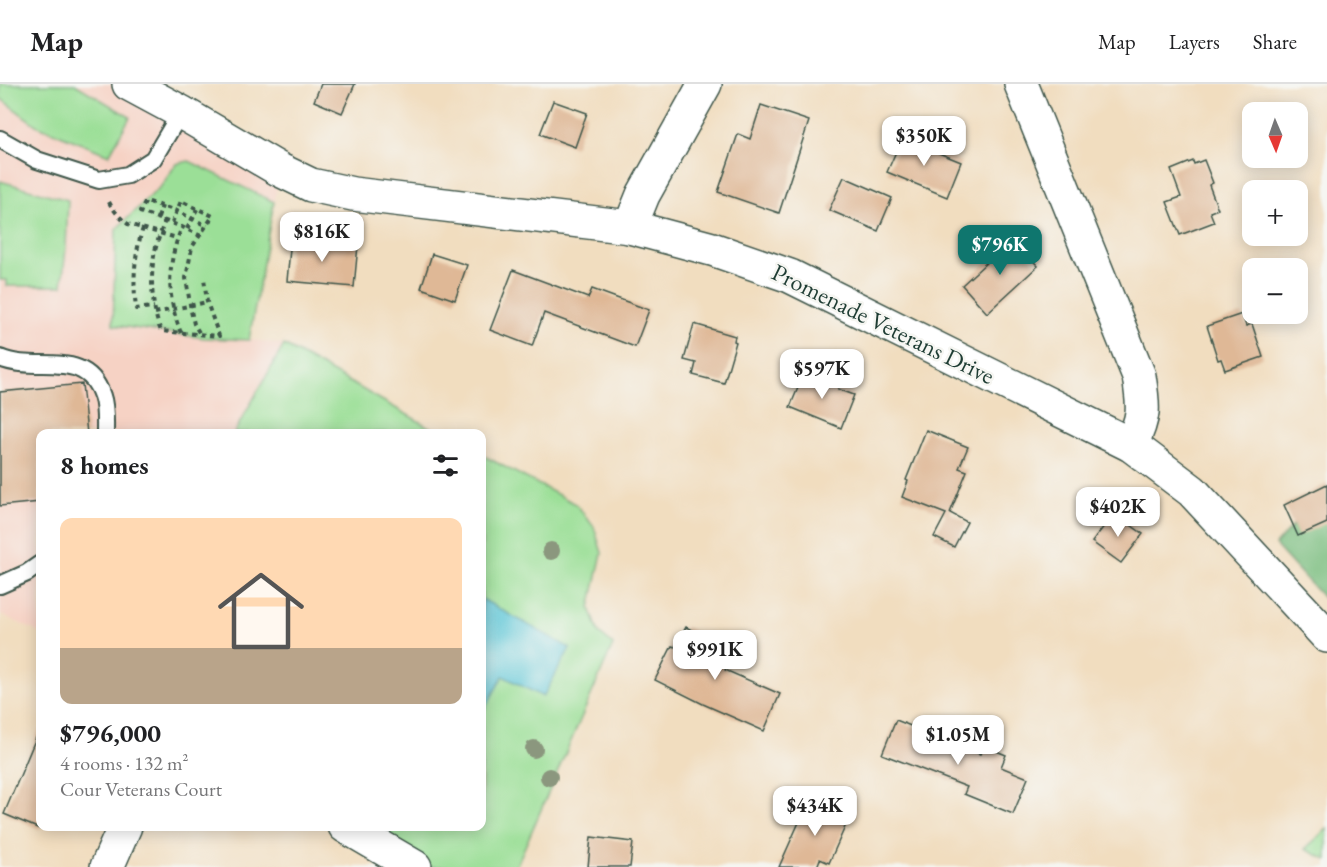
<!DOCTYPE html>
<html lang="en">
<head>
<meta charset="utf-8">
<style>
	:root { --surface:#fff; --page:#f2f2f2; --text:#202124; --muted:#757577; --line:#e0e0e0; --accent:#0f766e }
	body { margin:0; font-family:"EB Garamond",serif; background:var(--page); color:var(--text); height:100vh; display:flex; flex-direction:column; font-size:22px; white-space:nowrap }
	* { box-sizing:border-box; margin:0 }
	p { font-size:20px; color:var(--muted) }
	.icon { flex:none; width:33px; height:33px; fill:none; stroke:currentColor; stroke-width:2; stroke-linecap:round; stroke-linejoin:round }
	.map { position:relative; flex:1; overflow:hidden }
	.side { position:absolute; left:36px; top:345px; width:450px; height:402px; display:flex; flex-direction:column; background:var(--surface); border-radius:12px; box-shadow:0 3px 15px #0003 }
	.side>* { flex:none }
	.needle { width:39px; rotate:178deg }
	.buttons { position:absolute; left:1242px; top:18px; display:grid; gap:12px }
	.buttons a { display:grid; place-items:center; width:66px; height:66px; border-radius:12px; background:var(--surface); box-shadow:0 3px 15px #0003; font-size:30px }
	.price { position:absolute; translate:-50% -51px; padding:0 14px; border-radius:12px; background:#fff; color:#222; font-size:20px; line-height:39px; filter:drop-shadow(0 2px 3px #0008) }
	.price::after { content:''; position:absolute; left:50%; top:36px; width:18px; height:14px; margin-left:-9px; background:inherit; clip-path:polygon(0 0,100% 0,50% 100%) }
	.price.current { background:var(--accent); color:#fff }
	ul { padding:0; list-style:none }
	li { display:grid; align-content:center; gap:12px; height:318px; padding:0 24px }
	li+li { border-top:2px solid var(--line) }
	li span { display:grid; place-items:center; height:186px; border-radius:12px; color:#555 }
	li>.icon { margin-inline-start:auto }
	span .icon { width:108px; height:108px; fill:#fffc; stroke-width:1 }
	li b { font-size:26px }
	h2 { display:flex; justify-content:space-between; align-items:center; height:72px; padding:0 24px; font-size:26px }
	header { display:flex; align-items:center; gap:36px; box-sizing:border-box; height:84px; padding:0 30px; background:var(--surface); border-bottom:2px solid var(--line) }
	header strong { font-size:28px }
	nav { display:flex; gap:33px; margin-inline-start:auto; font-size:21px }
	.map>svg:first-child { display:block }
	.built { fill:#f6d2c4 }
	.green { fill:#9bdf97; stroke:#5d8e66; stroke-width:1.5 }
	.forest { fill:#7cbe80; stroke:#4e7e5a; stroke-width:1.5 }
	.water { fill:#5cc6d7; stroke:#3e8286; stroke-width:1.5 }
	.building { fill:#dfb896 }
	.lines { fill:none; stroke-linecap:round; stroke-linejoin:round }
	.lane-casing { stroke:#3e5549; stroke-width:20 }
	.street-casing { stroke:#3e5549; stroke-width:36 }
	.path { stroke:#3e5549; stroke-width:4; stroke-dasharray:4.5 4.5; stroke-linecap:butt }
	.lane { stroke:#fff; stroke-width:16 }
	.street { stroke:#fff; stroke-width:33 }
	.tree { fill:#8b977e }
	.labels { text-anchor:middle; stroke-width:5; stroke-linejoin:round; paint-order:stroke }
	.street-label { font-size:24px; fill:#1f3d34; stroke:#f6f6f2 }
</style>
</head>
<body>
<header>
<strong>Map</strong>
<nav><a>Map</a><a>Layers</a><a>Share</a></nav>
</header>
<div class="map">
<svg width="1327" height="783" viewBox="0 0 1327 783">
	<rect width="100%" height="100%" fill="#f6f6f2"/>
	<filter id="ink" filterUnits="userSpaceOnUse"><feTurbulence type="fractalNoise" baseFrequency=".0167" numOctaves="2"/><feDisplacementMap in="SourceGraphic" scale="12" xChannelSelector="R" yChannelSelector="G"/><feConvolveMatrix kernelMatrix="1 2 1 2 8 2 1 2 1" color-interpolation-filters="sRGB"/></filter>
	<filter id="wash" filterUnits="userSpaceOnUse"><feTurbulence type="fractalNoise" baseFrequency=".008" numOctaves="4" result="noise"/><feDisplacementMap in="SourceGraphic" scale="24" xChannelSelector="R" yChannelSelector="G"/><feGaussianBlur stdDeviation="1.35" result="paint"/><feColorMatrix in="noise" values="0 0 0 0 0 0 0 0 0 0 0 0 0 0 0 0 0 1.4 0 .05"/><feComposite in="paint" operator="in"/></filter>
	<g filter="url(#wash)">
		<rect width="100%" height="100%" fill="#f1ddbf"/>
		<!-- built -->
		<polygon class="built" points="0,0 129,0 280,86 249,255 284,261 234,349 40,350 40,549 0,530"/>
		<!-- green -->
		<g class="green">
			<polygon points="0,0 75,0 130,33 109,71 36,41 0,14"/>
			<polygon points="189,77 274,118 249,256 204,254 113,241 116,145 162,101 176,80"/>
			<polygon points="0,97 68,116 66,164 62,202 7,202 7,196 0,196"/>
			<polygon points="284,261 429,343 441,349 234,349"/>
			<polygon points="482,371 576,420 594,443 602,469 590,524 599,549 613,561 516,783 415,783 345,743 482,742"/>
			<polygon points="1327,745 1327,776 1305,765"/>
		</g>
		<!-- forest -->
		<polygon class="forest" points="1327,404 1327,518 1275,461"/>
		<!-- water -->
		<polygon class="water" points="482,515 570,564 543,613 503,592 483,628 482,627"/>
		<g id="blocks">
			<!-- building -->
			<g class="building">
				<polygon points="321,0 355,0 342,29 314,17"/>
				<polygon points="553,17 587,29 575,63 540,50"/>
				<polygon points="761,21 809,37 779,129 718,108 738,50 750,55"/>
				<polygon points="902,54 961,78 947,113 887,88"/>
				<polygon points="1204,76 1213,99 1209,101 1218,125 1210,128 1214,138 1180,151 1167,118 1181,113 1171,86 1193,77 1194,80"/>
				<polygon points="844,93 892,114 878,147 829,126"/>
				<polygon points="291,154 358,161 354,203 287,197"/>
				<polygon points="1012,155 1038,182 987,229 962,201"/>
				<polygon points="432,170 467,181 455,216 421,204"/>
				<polygon points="513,186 588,214 592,205 649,226 635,263 544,229 532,262 490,246"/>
				<polygon points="1242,230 1246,242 1252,240 1263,273 1225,286 1221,275 1218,276 1207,242"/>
				<polygon points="694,240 735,252 734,257 736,258 724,299 693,291 696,279 684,276"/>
				<polygon points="805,287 840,301 838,305 854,311 841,344 790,323"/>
				<polygon points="82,300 87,350 40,350 40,418 0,422 0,308"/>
				<polygon points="926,346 968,363 959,384 967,387 950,429 967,438 954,463 934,453 946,430 902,413 908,397 906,396"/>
				<polygon points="1327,400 1327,439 1298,452 1284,421"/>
				<polygon points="1114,429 1143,450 1121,479 1092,458"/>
				<polygon points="686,543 720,561 715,570 730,577 725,586 780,610 764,647 703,620 655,596 672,562 675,563"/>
				<polygon points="896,636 980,670 984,662 1006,671 1001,683 1028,694 1013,730 964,710 967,703 882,670"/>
				<polygon points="40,644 40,745 4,730"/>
				<polygon points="809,716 849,734 829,779 820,775 817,783 779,783"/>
				<polygon points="591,753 633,758 630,783 588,783"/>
			</g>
		</g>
	</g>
	<g filter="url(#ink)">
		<use href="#blocks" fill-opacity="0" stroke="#3e5549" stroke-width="1.5"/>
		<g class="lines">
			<!-- lane casing -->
			<g class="lane-casing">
				<g id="lane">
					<polyline points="0,55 37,76 99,96 128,91 153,75 181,28"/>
					<path d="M0,274C37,290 86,263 102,312C106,323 105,338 105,350"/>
					<polyline points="0,501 27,489 40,480"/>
				</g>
			</g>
			<!-- street casing -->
			<g class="street-casing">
				<g id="street">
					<polyline points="129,0 181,28 280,86 311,101 353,110 630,143 712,165 790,192 1131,361 1192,407 1327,552"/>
					<path d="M1021,0L1139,292C1144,324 1145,332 1131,361"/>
					<polyline points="630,143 643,111 705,0"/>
					<polyline points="345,742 415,783"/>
					<polyline points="107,783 125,742"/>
				</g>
			</g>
			<!-- path -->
			<g class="path">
				<path d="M109,118C113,126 121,135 128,140L177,154"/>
				<polyline points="158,134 162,122"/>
				<path d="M165,136C161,148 156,160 154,172C150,195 152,226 161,247L219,252L207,218L204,194"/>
				<polyline points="172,139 181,117 213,132 192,163 186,194 191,227 194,240 200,250"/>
				<path d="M143,144C134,172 133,196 136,225L154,223"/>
				<polyline points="187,145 197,125"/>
				<polyline points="201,152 182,143 140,128 146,117 177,127 207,142"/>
				<polyline points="155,229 207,218"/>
				<path d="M181,249C166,212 167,179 182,143"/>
			</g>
			<!-- lane -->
			<use href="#lane" class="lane"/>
			<!-- street -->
			<use href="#street" class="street"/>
		</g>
		<!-- trees -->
		<g class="tree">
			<circle cx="551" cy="467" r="9"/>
			<circle cx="534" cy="665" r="9"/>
			<circle cx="549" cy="693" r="9"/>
		</g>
	</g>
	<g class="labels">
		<!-- street labels -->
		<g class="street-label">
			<text transform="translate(883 240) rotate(26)" y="8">Promenade Veterans Drive</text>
		</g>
	</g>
</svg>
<div class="buttons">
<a><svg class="needle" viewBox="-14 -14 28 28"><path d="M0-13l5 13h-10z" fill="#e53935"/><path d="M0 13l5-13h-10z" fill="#757577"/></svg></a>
<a>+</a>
<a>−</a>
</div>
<b class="price" style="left:924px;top:83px">$350K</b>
<b class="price" style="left:322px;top:179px">$816K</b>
<b class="price current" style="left:1000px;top:192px">$796K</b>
<b class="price" style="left:822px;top:316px">$597K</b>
<b class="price" style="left:1118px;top:454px">$402K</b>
<b class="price" style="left:715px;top:597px">$991K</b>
<b class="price" style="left:958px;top:682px">$1.05M</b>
<b class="price" style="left:815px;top:753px">$434K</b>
<section class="side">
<h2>8 homes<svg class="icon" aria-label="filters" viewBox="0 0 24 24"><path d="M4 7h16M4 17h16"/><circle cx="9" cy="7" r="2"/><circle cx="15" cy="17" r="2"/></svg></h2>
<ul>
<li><span style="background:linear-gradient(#ffd9b3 70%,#b9a48a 0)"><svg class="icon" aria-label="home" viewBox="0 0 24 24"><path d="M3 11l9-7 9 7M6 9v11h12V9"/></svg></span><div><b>$796,000</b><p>4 rooms · 132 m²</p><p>Cour Veterans Court</p></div></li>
</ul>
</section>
</div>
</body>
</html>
